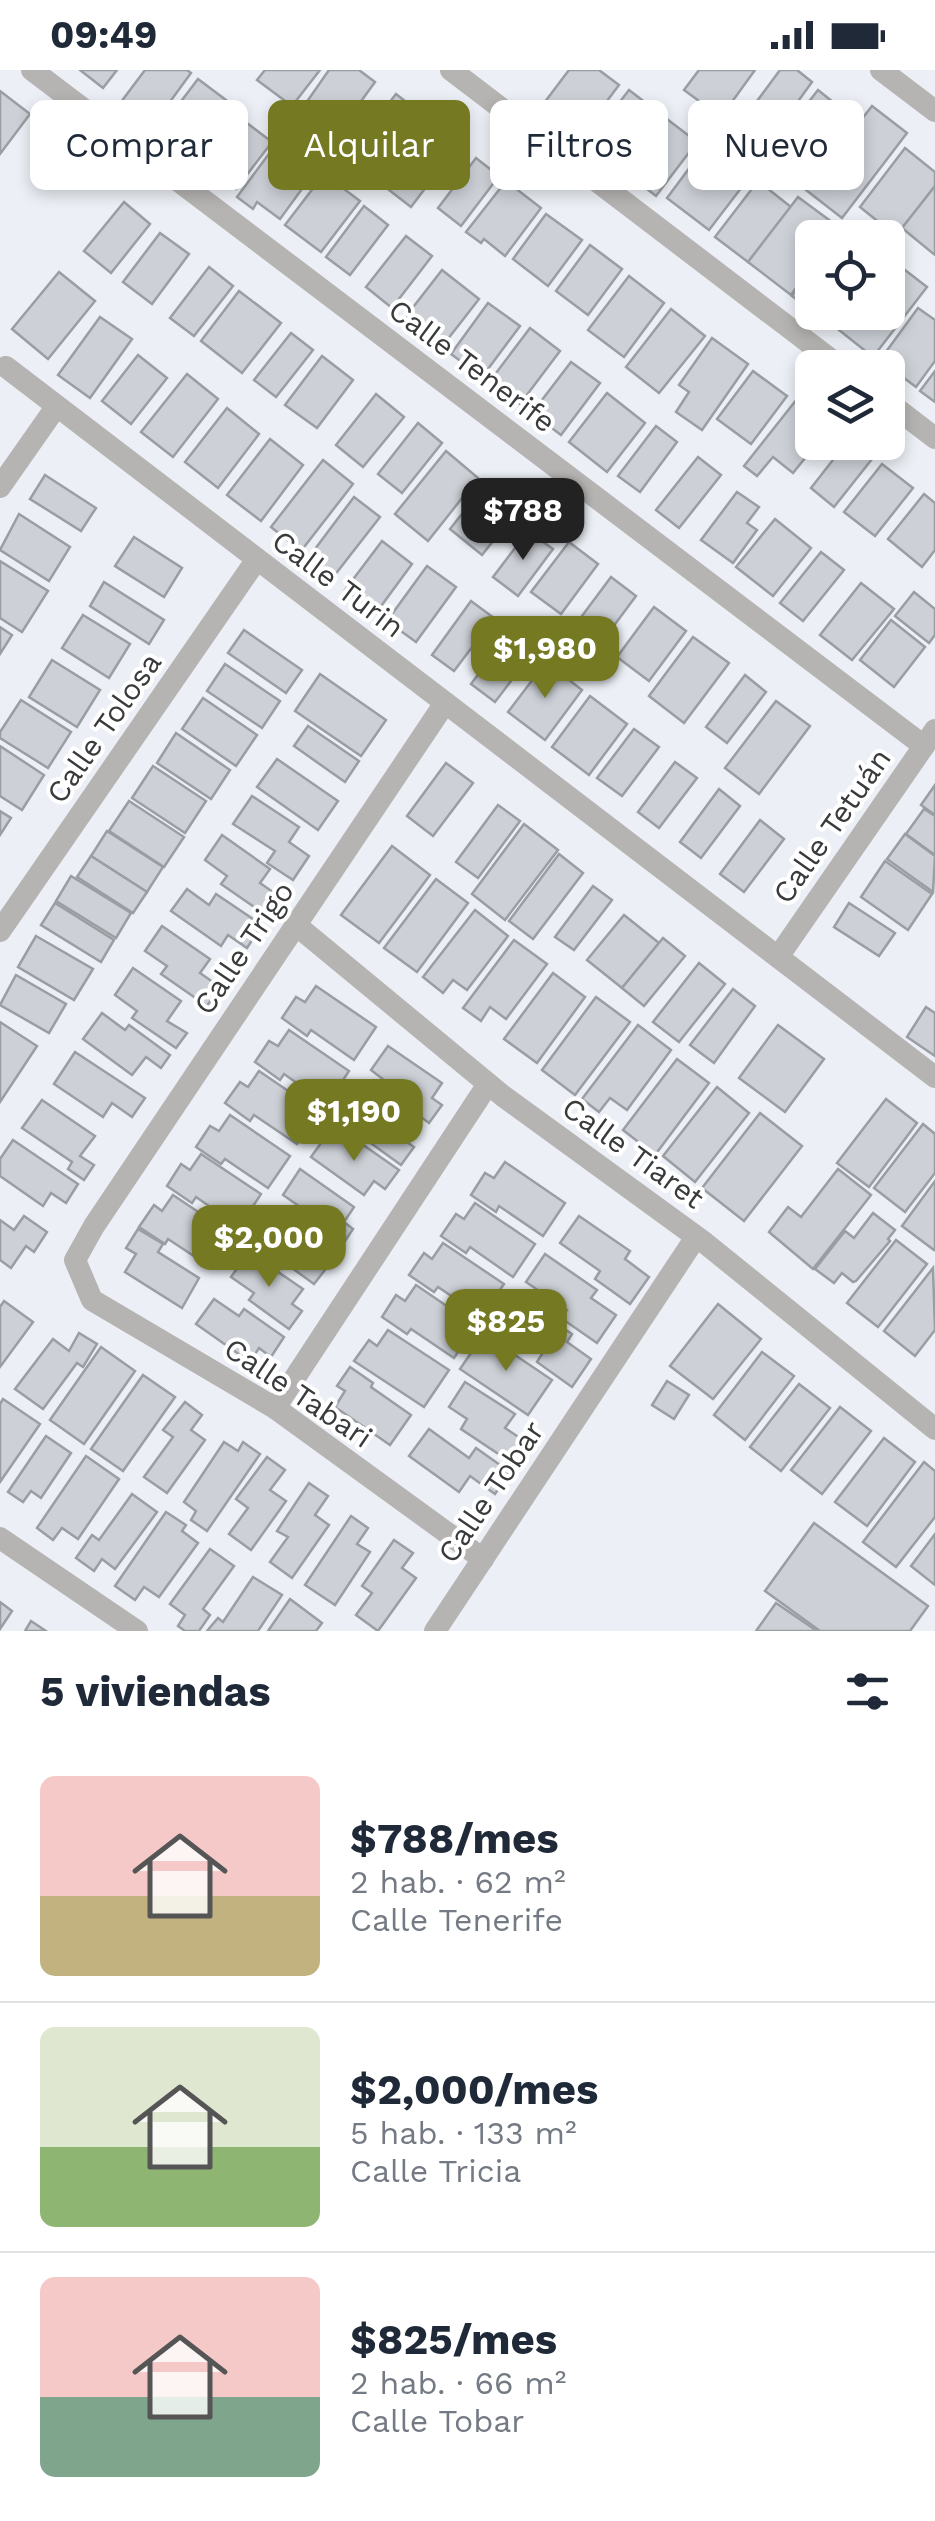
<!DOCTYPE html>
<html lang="es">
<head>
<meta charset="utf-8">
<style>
	:root { --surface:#fff; --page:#f2f2f3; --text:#1f2937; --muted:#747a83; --line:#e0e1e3; --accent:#747922 }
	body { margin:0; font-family:"Work Sans",sans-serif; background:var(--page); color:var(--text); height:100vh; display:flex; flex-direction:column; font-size:38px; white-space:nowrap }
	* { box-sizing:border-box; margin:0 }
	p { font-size:32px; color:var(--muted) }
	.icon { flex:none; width:55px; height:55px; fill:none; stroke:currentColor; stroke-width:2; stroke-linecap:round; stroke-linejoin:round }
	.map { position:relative; height:1561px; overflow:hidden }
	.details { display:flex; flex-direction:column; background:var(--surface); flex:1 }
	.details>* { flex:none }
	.guide { position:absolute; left:30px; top:30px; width:875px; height:90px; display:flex; gap:20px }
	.fabs { position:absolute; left:795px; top:150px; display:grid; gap:20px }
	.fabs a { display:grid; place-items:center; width:110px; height:110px; border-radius:15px; background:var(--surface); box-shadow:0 5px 15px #0003; font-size:50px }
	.price { position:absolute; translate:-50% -85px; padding:0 22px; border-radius:20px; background:var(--accent); color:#fff; font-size:32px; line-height:65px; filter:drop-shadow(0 2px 5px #0008) }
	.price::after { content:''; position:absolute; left:50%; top:60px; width:30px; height:22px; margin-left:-15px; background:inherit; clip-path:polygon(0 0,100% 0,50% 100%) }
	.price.active { background:#222; color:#fff }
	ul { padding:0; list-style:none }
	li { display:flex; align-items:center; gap:30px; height:250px; padding:0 40px }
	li+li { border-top:2px solid var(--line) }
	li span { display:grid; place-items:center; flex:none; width:280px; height:200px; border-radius:15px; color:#555 }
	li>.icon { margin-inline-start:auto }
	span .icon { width:120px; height:120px; fill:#fffc; stroke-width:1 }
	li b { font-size:42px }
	h2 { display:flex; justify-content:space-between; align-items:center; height:120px; padding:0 40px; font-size:42px }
	.pill { padding:0 35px; border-radius:15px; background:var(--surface); box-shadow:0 5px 15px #0003; font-size:35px; line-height:90px }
	.pill.active { background:var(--accent); color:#fff }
	.status { display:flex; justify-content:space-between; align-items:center; height:70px; padding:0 50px; background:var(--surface); direction:ltr }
	.status svg { height:28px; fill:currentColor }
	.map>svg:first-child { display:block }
	.building { fill:#cdd1d7; stroke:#9a9ea3; stroke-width:2.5 }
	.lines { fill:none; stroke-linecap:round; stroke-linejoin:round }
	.minor { stroke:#b6b4b2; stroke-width:22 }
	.labels { text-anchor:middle; stroke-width:8; stroke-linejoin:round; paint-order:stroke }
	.street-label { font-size:30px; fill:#383a3c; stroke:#fff }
</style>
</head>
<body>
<div class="status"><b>09:49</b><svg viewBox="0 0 49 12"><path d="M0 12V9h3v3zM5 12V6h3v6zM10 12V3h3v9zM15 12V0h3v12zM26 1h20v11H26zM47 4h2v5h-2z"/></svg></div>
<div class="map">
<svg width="935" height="1561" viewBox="0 0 935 1561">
	<rect width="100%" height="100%" fill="#ecf0f6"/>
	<!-- building -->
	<g class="building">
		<polygon points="80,0 117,0 103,18"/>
		<polygon points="145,0 187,0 191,3 153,55 121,32"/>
		<polygon points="265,0 320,0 292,36 257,10"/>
		<polygon points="329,0 359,0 375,12 341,59 306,33"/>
		<polygon points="569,0 599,0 619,15 577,71 538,41"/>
		<polygon points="699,0 755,0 721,47 684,20"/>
		<polygon points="780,0 797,0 812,12 770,70 743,50"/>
		<polygon points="198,9 230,33 188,87 157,63"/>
		<polygon points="629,20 697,72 656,126 588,73"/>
		<polygon points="818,20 849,45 809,96 778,71"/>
		<polygon points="0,21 30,44 0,84"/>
		<polygon points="396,24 419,42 383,89 360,71"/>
		<polygon points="872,36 907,63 842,148 806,120"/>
		<polygon points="231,41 272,72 236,119 195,88"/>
		<polygon points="427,51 458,75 411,137 380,113"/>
		<polygon points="288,58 326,86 280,149 257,132 253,139 237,127"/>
		<polygon points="705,77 748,109 709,160 667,128"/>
		<polygon points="905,78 935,102 935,116 896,166 860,137"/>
		<polygon points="476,88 499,106 461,156 438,138"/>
		<polygon points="324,104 360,131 321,182 285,155"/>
		<polygon points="506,111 541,138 505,186 484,169 481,173 466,162"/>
		<polygon points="758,111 791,137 748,192 715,167"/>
		<polygon points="935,116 935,185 902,158"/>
		<polygon points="798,127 840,158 832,168 812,168 812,195 791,225 748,192"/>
		<polygon points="124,132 150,154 111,203 84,181"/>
		<polygon points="364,136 388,155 350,205 326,187"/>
		<polygon points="546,144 582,170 548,216 513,189"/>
		<polygon points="160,163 189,184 152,234 123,212"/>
		<polygon points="406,166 432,186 392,238 366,217"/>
		<polygon points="590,175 622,199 588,245 556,221"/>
		<polygon points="892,190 927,217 873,287 839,260 852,242 888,242 888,196"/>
		<polygon points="209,197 233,216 194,266 170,248"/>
		<polygon points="812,198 812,241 792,226"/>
		<polygon points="442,200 479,229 444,274 435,266 428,275 400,254"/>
		<polygon points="59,202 95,231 48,289 12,259"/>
		<polygon points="629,206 664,233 624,287 588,260"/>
		<polygon points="239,221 281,253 242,303 201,271"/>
		<polygon points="488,233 520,256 482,307 451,284"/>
		<polygon points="918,238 935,250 935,291 916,317 880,290"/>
		<polygon points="671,239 705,266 659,323 626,297"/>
		<polygon points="814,242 845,242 835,257"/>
		<polygon points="100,247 132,269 90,328 58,305"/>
		<polygon points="530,258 560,281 520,334 490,311"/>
		<polygon points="291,263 313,280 276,327 254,310"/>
		<polygon points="712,268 748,294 702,360 676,342 689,322 679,315"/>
		<polygon points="138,285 167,308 131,354 102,331"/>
		<polygon points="322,286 353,310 317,358 285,335"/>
		<polygon points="571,292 600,313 561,365 532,343"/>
		<polygon points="753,301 787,326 751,374 717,349"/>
		<polygon points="935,301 935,332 920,321"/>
		<polygon points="187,304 218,329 173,387 141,362"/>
		<polygon points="607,323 645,353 607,402 569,372"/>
		<polygon points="376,324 404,347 363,397 336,375"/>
		<polygon points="797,329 812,341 812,372 818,372 793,403 773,387 757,406 744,396"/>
		<polygon points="227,338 259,364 218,418 185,392"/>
		<polygon points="418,353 442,373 402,423 378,404"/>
		<polygon points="656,356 677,372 640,422 618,406"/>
		<polygon points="270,369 303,395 261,451 227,425"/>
		<polygon points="847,372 872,389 834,437 811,418"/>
		<polygon points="446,381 478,408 428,471 395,444"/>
		<polygon points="698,387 721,405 679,458 656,440"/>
		<polygon points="323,390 353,414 301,481 271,457"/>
		<polygon points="882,394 913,418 875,466 844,442"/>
		<polygon points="45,405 96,438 81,461 30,429"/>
		<polygon points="484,416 517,441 482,485 450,459"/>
		<polygon points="737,422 759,437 747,453 757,460 733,493 701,470"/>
		<polygon points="924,424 935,433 935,480 922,497 888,469"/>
		<polygon points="354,427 380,447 334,506 309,487"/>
		<polygon points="19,444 70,477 49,511 0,480"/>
		<polygon points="775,449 811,478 773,526 736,497"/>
		<polygon points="528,461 553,479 518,526 493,507"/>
		<polygon points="134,467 182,498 164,527 115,496"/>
		<polygon points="382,471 412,494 376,543 345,520"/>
		<polygon points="569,472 598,494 561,544 531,522"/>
		<polygon points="821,482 844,500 803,551 780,533"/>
		<polygon points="0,491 48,521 22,562 0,548"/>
		<polygon points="427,496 456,517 416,572 387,551"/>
		<polygon points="611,507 636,526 601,573 576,554"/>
		<polygon points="104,512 164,550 149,574 90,536"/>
		<polygon points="861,513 894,539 852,590 820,565"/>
		<polygon points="914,522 935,539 935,565 929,573 895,546"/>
		<polygon points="471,531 494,548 454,601 432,585"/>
		<polygon points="654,537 686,561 649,611 617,587"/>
		<polygon points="83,545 130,574 109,608 62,578"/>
		<polygon points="891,550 925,577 894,617 860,590"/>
		<polygon points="0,557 12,565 0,584"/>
		<polygon points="244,560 302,600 286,623 228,583"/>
		<polygon points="509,563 533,582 495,632 471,614"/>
		<polygon points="693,567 729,593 684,653 649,626"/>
		<polygon points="52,590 100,620 77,657 29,627"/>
		<polygon points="546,592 582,620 545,670 508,642"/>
		<polygon points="225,594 280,631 262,658 207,621"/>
		<polygon points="320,604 386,650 361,686 295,641"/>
		<polygon points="745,605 766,622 727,673 706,657"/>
		<polygon points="590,626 627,654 589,705 552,677"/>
		<polygon points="203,628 257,665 236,696 182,659"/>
		<polygon points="21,630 71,662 48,698 0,668 0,662"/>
		<polygon points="776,631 810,656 759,724 725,698"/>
		<polygon points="308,656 359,691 345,712 294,676"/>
		<polygon points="634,659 659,677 622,726 597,708"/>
		<polygon points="176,663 230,700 211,729 157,693"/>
		<polygon points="0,676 44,705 22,740 0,726"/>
		<polygon points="277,689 338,731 318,760 257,717"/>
		<polygon points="675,692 697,708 659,758 638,742"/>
		<polygon points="446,693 473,713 433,766 407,746"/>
		<polygon points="153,696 206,731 185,763 132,728"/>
		<polygon points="935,715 935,745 921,735"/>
		<polygon points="719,719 740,736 701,788 680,772"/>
		<polygon points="252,726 299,757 289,772 309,786 293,810 267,793 275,781 233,754"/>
		<polygon points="129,731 184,767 164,797 109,761"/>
		<polygon points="498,735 520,751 478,808 456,792"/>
		<polygon points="924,739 935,746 935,785 906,764"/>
		<polygon points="0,741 11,748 0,765"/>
		<polygon points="760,750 784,769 744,822 720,804"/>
		<polygon points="524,754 558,780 505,850 472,824"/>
		<polygon points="107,761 163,797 147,822 91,786"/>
		<polygon points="905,764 935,786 933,822 887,789"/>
		<polygon points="222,765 270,799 260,813 280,827 267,846 221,814 227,806 205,790"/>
		<polygon points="392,776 430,805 379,873 341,845"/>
		<polygon points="559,784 583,803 533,869 509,851"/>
		<polygon points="91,786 147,822 133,843 77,807"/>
		<polygon points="885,791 932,824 908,860 861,827"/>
		<polygon points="71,806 131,843 116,868 56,831"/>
		<polygon points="436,809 468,833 417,902 384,878"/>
		<polygon points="593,816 612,830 574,880 555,867"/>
		<polygon points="187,819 209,835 216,824 262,855 247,878 228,865 221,876 171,841"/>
		<polygon points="55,833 114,870 101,892 41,855"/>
		<polygon points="849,833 895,863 879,886 834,857"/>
		<polygon points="475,840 508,866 467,920 453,910 443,923 423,907"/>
		<polygon points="624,845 659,873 622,918 587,890"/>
		<polygon points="162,856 210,889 200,903 220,917 207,936 161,904 167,896 145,881"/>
		<polygon points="36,866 93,899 74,930 18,897"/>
		<polygon points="663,868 685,886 644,936 622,918"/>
		<polygon points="514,870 547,894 506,949 490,937 481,951 463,938"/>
		<polygon points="699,893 725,914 679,972 653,952"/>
		<polygon points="133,898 181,931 167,951 187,963 176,978 132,948 137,941 115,925"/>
		<polygon points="553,903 585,927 537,993 504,969"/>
		<polygon points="16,905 66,934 49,963 0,935"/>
		<polygon points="316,916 376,957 354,990 311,960 307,966 282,948 296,927 305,932"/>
		<polygon points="733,919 755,936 714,993 690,975"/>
		<polygon points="596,927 630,952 575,1025 542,1000"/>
		<polygon points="926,937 935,943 935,986 907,967"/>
		<polygon points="102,943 125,960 129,955 170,985 161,998 146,987 132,1005 83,969"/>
		<polygon points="0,952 37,976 0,1032"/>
		<polygon points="638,955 671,980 627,1040 610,1028 599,1042 582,1029"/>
		<polygon points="778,955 824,989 785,1042 739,1008"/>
		<polygon points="289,960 349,1001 327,1034 284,1004 280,1010 255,992 269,971 278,976"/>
		<polygon points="388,976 442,1013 432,1028 442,1035 429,1053 389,1023 393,1017 371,1000"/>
		<polygon points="75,982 145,1028 132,1047 112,1033 103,1047 54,1014"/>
		<polygon points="677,989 709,1013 655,1085 623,1060"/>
		<polygon points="259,1001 319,1042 297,1074 254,1045 250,1051 225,1033 240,1012 248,1017"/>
		<polygon points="717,1017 749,1043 695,1112 663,1086"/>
		<polygon points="361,1018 415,1055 404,1070 414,1077 401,1095 361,1066 366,1059 343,1043"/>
		<polygon points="886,1029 917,1053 869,1117 837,1093"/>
		<polygon points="42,1030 95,1066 80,1086 94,1095 84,1110 68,1099 72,1092 22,1058"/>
		<polygon points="760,1043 802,1076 744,1151 702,1118"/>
		<polygon points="230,1045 290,1086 268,1118 225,1089 221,1094 196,1077 210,1056 219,1061"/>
		<polygon points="923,1054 935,1064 935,1103 905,1142 874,1118"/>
		<polygon points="329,1062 353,1080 359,1072 399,1100 385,1119 374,1111 364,1125 311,1087"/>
		<polygon points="13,1070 78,1114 66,1133 51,1123 43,1136 0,1106 0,1089"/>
		<polygon points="201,1084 261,1124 239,1157 196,1127 192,1133 167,1116 181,1094 190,1100"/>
		<polygon points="505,1092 565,1133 543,1166 499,1136 496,1142 471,1125 485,1103 494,1108"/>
		<polygon points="300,1099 354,1137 344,1152 353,1159 341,1177 300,1147 306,1141 283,1125"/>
		<polygon points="838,1099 871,1125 813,1199 769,1162 788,1137 801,1147"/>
		<polygon points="935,1111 935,1179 934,1180 902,1156"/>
		<polygon points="173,1125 234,1166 212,1198 168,1169 165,1174 139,1157 154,1135 162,1141"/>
		<polygon points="475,1133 535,1174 513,1207 470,1177 466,1183 441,1166 456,1144 464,1149"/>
		<polygon points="274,1137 328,1174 318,1189 328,1196 314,1214 274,1185 279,1178 257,1162"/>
		<polygon points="873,1143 895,1160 888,1169 890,1171 856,1211 853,1212 842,1203 834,1213 815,1199 845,1161 854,1168"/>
		<polygon points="24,1146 47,1162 34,1182 26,1176 11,1198 0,1190 0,1150 14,1160"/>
		<polygon points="579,1146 630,1181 625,1189 649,1207 630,1234 595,1209 600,1201 560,1173"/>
		<polygon points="138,1159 163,1174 158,1182 199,1208 182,1238 125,1202 136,1184 126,1178"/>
		<polygon points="896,1170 927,1194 878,1257 847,1233"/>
		<polygon points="443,1173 504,1214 481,1246 438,1217 434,1222 409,1205 424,1183 432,1189"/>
		<polygon points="249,1182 303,1219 292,1234 302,1241 289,1259 249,1230 254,1223 231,1207"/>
		<polygon points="545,1184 597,1220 591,1228 616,1245 597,1273 561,1248 567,1240 526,1212"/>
		<polygon points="933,1198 935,1260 915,1286 884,1261"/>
		<polygon points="416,1215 476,1256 454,1288 411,1259 407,1264 382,1247 396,1225 405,1231"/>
		<polygon points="214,1229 239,1246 244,1239 284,1267 271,1287 259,1278 250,1292 196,1254"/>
		<polygon points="520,1229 572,1264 567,1272 591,1289 572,1317 537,1292 542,1284 501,1256"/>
		<polygon points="4,1231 33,1252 0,1297 0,1237"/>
		<polygon points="718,1234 761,1269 713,1329 670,1296"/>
		<polygon points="388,1260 449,1300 424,1337 354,1291 369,1270 377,1276"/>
		<polygon points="79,1263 97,1274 83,1297 77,1293 43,1339 15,1319 53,1269 69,1281"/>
		<polygon points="484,1264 552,1310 528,1345 460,1299"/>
		<polygon points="101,1277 135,1301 84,1374 50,1350"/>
		<polygon points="762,1282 794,1306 745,1370 714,1345"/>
		<polygon points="350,1297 373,1313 371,1317 411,1345 390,1375 335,1337 345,1321 337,1316"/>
		<polygon points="143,1305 175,1327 123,1401 91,1379"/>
		<polygon points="667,1311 689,1325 674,1349 652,1335"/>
		<polygon points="465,1312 515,1344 505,1358 523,1370 509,1391 461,1359 467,1349 449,1337"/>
		<polygon points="799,1314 830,1338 781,1401 750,1377"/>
		<polygon points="3,1329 40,1354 0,1412 0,1334"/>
		<polygon points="185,1332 202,1345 191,1360 205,1370 167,1423 144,1407 173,1367 163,1360"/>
		<polygon points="840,1337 871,1361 822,1424 791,1400"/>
		<polygon points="429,1359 469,1388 476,1378 510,1402 495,1424 470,1406 459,1422 409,1386"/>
		<polygon points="46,1366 71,1383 41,1428 31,1421 23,1432 8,1422"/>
		<polygon points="884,1368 915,1392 867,1456 835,1432"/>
		<polygon points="224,1372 238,1381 243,1372 260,1384 207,1461 191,1450 196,1441 184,1432"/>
		<polygon points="86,1386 119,1409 78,1469 62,1458 53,1470 37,1458"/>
		<polygon points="267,1387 285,1400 270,1420 286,1431 251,1480 229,1464 248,1438 236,1429"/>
		<polygon points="924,1392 935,1401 935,1447 896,1497 863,1472"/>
		<polygon points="309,1413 328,1426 315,1445 329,1455 292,1508 270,1492 288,1467 277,1461"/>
		<polygon points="132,1424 157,1442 115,1499 102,1489 94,1501 76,1488 92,1465 99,1470"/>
		<polygon points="166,1442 186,1455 182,1461 198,1473 159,1527 144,1517 135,1530 115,1516"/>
		<polygon points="351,1446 368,1458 357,1474 370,1482 335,1535 305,1515"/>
		<polygon points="814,1453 928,1536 910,1561 820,1561 765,1521"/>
		<polygon points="935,1464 935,1515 911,1496"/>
		<polygon points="394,1470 413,1483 402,1498 416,1508 378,1561 356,1545 372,1523 362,1516"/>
		<polygon points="210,1479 234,1496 203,1539 210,1545 199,1561 185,1561 178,1556 185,1545 170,1534"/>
		<polygon points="253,1507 282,1525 258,1561 207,1561 218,1548 223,1552"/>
		<polygon points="290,1529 322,1553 316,1561 268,1561"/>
		<polygon points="0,1532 12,1541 0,1559"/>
		<polygon points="776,1533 817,1561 756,1561"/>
		<polygon points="31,1551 46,1561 25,1561"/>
	</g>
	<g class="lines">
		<!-- minor -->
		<g class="minor">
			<polyline points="32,0 924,676"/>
			<polyline points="451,0 842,298"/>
			<polyline points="881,0 935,41"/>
			<polyline points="6,297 935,1007"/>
			<polyline points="888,332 935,368"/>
			<polyline points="0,417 56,337"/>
			<polyline points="445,633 94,1156 75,1190 92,1230 275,1338 483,1489"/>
			<polyline points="296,855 503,1026 705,1173 935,1359"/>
			<polyline points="0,861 257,489"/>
			<polyline points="778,887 935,660"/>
			<polyline points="275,1338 488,1014"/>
			<polyline points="0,1468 137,1561"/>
			<polyline points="435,1561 696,1167"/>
		</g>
	</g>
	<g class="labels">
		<!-- street labels -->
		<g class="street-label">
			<text transform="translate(472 296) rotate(37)" y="10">Calle Tenerife</text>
			<text transform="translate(338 514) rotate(37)" y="10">Calle Turin</text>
			<text transform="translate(104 658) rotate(-55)" y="10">Calle Tolosa</text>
			<text transform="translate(832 756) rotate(-55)" y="10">Calle Tetuán</text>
			<text transform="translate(244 878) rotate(-56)" y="10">Calle Trigo</text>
			<text transform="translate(633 1083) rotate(36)" y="10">Calle Tiaret</text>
			<text transform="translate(298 1323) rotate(34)" y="10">Calle Tabari</text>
			<text transform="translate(491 1422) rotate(-56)" y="10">Calle Tobar</text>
		</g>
	</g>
</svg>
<div class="fabs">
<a><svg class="icon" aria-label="locate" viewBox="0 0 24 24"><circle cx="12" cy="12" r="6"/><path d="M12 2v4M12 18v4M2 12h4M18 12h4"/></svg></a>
<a><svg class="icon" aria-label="layers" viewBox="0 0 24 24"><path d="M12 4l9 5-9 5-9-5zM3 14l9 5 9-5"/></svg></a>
</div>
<b class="price active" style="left:523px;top:493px">$788</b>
<b class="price" style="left:545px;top:631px">$1,980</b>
<b class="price" style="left:354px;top:1094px">$1,190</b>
<b class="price" style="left:269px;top:1220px">$2,000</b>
<b class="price" style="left:506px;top:1304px">$825</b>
<div class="guide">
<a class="pill">Comprar</a>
<a class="pill active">Alquilar</a>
<a class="pill">Filtros</a>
<a class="pill">Nuevo</a>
</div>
</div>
<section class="details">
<h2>5 viviendas<svg class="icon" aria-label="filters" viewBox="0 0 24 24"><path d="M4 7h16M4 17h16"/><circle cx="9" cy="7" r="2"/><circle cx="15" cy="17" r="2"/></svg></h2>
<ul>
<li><span style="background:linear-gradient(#f6c9c9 60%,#c2b280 0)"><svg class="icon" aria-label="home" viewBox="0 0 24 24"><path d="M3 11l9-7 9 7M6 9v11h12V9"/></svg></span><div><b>$788/mes</b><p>2 hab. · 62 m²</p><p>Calle Tenerife</p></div></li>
<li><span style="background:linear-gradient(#dfe7d0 60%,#8fb573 0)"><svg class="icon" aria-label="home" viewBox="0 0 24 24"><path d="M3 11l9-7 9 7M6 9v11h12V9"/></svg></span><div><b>$2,000/mes</b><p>5 hab. · 133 m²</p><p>Calle Tricia</p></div></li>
<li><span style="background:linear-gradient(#f6c9c9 60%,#7fa58c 0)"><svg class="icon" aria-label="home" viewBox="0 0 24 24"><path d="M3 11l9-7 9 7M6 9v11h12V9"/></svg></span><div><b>$825/mes</b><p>2 hab. · 66 m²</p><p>Calle Tobar</p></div></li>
</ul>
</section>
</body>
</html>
